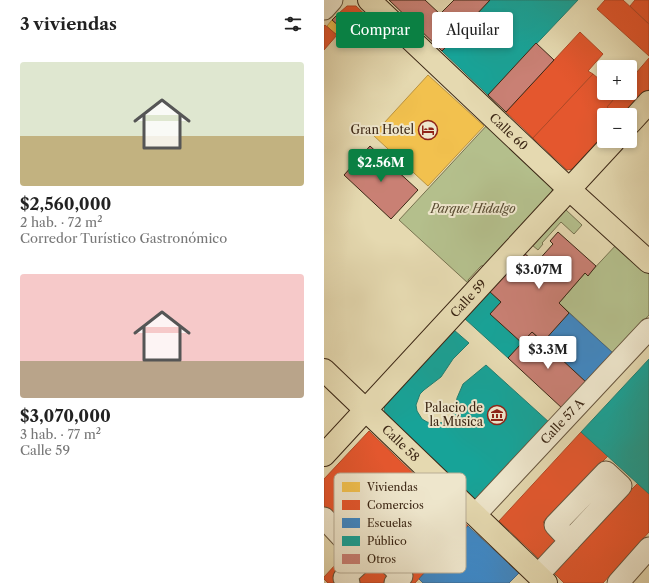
<!DOCTYPE html>
<html lang="es">
<head>
<meta charset="utf-8">
<style>
	:root { --surface:#fff; --page:#f6f6f6; --text:#222; --muted:#767676; --accent:#0b8043 }
	body { margin:0; font-family:"Libre Caslon Text",serif; background:var(--page); color:var(--text); height:100vh; display:flex; flex-direction:column; font-size:15px; white-space:nowrap }
	* { box-sizing:border-box; margin:0 }
	p { font-size:13px; color:var(--muted) }
	.icon { flex:none; width:22px; height:22px; fill:none; stroke:currentColor; stroke-width:2; stroke-linecap:round; stroke-linejoin:round }
	.map { position:relative; flex:1; overflow:hidden }
	.side { display:flex; flex-direction:column; background:var(--surface); width:324px }
	.side>* { flex:none }
	.top-card { position:absolute; left:12px; top:12px; width:253px; height:36px; display:flex; gap:8px }
	.tools { position:absolute; left:273px; top:60px; display:grid; gap:8px }
	.tools a { display:grid; place-items:center; width:40px; height:40px; border-radius:4px; background:var(--surface); box-shadow:0 2px 6px #0003; font-size:20px }
	.price { position:absolute; translate:-50% -34px; padding:0 9px; border-radius:4px; background:#fff; color:#222; font-size:13px; line-height:26px; filter:drop-shadow(0 1px 2px #0008) }
	.price::after { content:''; position:absolute; left:50%; top:24px; width:12px; height:9px; margin-left:-6px; background:inherit; clip-path:polygon(0 0,100% 0,50% 100%) }
	.price.active { background:var(--accent); color:#fff }
	ul { padding:0; list-style:none }
	li { display:grid; align-content:center; gap:8px; height:212px; padding:0 20px }
	li span { display:grid; place-items:center; height:124px; border-radius:4px; color:#555 }
	li>.icon { margin-inline-start:auto }
	span .icon { width:72px; height:72px; fill:#fffc; stroke-width:1 }
	li b { font-size:17px }
	h2 { display:flex; justify-content:space-between; align-items:center; height:48px; padding:0 20px; font-size:17px }
	.tag { padding:0 14px; border-radius:4px; background:var(--surface); box-shadow:0 2px 6px #0003; font-size:14px; line-height:36px }
	.tag.active { background:var(--accent); color:#fff }
	main { display:flex; flex:1; min-height:0 }
	.map>svg:first-child { display:block }
	.green { fill:#b4bf8c; stroke:#787350 }
	.homes { fill:#f2c14e; stroke:#bb933d }
	.shops { fill:#e4572e; stroke:#b24926 }
	.schools { fill:#3f88c5; stroke:#3e6b90 }
	.public { fill:#17a398; stroke:#227e71 }
	.building { fill:#c98074; stroke:#3c2715 }
	.lines { fill:none; stroke-linecap:round; stroke-linejoin:round }
	.minor-casing { stroke:#66543c; stroke-width:23 }
	.major-casing { stroke:#3c2715; stroke-width:24 }
	.minor { stroke:#eee6cc; stroke-width:21 }
	.major { stroke:#e5d9b0; stroke-width:22 }
	.labels { text-anchor:middle; stroke-width:4; stroke-linejoin:round; paint-order:stroke }
	.poi-label { font-size:12px; fill:#3c2715; stroke:#eee6cc; text-anchor:end }
	.street-label { font-size:12px; fill:#3c2715; stroke:#eee6cc }
	.park-label { font-size:12px; font-style:italic; fill:#5a4d33; stroke:#eee6cc }
	.key { fill:#eee6cc; stroke:#b9ad95; stroke-width:1 }
	.key-label { font-size:11px; fill:#3c2715 }
</style>
</head>
<body>
<main>
<section class="side">
<h2>3 viviendas<svg class="icon" aria-label="filters" viewBox="0 0 24 24"><path d="M4 7h16M4 17h16"/><circle cx="9" cy="7" r="2"/><circle cx="15" cy="17" r="2"/></svg></h2>
<ul>
<li><span style="background:linear-gradient(#dfe7d0 60%,#c2b280 0)"><svg class="icon" aria-label="home" viewBox="0 0 24 24"><path d="M3 11l9-7 9 7M6 9v11h12V9"/></svg></span><div><b>$2,560,000</b><p>2 hab. · 72 m²</p><p>Corredor Turístico Gastronómico</p></div></li>
<li><span style="background:linear-gradient(#f6c9c9 70%,#b9a48a 0)"><svg class="icon" aria-label="home" viewBox="0 0 24 24"><path d="M3 11l9-7 9 7M6 9v11h12V9"/></svg></span><div><b>$3,070,000</b><p>3 hab. · 77 m²</p><p>Calle 59</p></div></li>
</ul>
</section>
<div class="map">
<svg width="325" height="583" viewBox="0 0 325 583">
	<rect width="100%" height="100%" fill="#e5d9b0"/>
	<filter id="stains"><feTurbulence type="fractalNoise" baseFrequency=".005" numOctaves="4"/><feColorMatrix values="0 0 0 0 .2 0 0 0 0 .09 0 0 0 0 .02 0 0 0 .5 -.17"/></filter>
	<radialGradient id="worn" r=".72"><stop offset=".6" stop-color="#630" stop-opacity="0"/><stop offset="1" stop-color="#630" stop-opacity=".3"/></radialGradient>
	<!-- green -->
	<g class="green">
		<polygon points="165,123 229,184 228,192 163,265 157,266 144,280 145,284 75,220"/>
		<polygon points="241,209 258,225 250,234 237,222 218,243 219,244 214,250 208,245"/>
		<polygon points="293,244 325,274 325,315 290,354 235,303 261,273 264,275"/>
	</g>
	<!-- homes -->
	<g class="homes">
		<polygon points="8,20 20,30 14,37 3,26"/>
		<polygon points="104,75 160,126 104,186 49,135"/>
	</g>
	<!-- shops -->
	<g class="shops">
		<polygon points="281,0 299,0 325,24 325,56 273,9"/>
		<polygon points="311,0 325,0 325,24 306,6"/>
		<polygon points="23,6 32,6 47,20 30,39 22,32 28,25 15,13"/>
		<polygon points="1,25 13,35 0,50 0,26"/>
		<polygon points="256,32 279,54 264,71 269,74 209,138 182,112"/>
		<polygon points="325,58 325,89 302,115 292,115 283,107 295,93 306,93 306,80"/>
		<polygon points="280,73 280,93 295,93 283,107 292,115 280,115 280,140 255,168 243,170 209,138 269,74 275,79"/>
		<polygon points="45,431 144,526 130,539 91,583 4,583 0,579 0,577 25,550 0,524 0,479"/>
		<polygon points="257,432 284,456 219,522 248,550 227,570 175,521"/>
		<polygon points="314,483 325,494 325,532 279,583 240,583 227,570"/>
	</g>
	<!-- schools -->
	<g class="schools">
		<polygon points="245,313 290,354 263,383 219,342"/>
		<polygon points="144,526 195,573 185,583 99,583 95,579"/>
	</g>
	<!-- public -->
	<g class="public">
		<polygon points="166,0 254,0 164,95 118,51"/>
		<polygon points="165,291 177,302 166,314 198,343 184,358 140,318"/>
		<polygon points="130,330 145,343 129,359 117,377 100,390 96,394 92,405 93,411 98,419 103,422 112,424 123,421 131,411 133,398 139,384 162,365 226,423 154,502 60,412 61,403"/>
		<polygon points="325,359 325,494 257,432"/>
	</g>
	<!-- building -->
	<g class="building">
		<polygon points="65,0 101,0 116,14 130,0 166,0 118,51"/>
		<polygon points="15,13 28,25 22,32 8,20"/>
		<polygon points="212,43 230,60 182,112 164,95"/>
		<polygon points="46,146 94,190 67,219 20,175"/>
		<polygon points="234,232 272,266 264,276 261,273 235,303 245,313 219,342 208,332 198,343 166,314 177,302 165,291 200,253 212,263 229,244 226,241"/>
		<polygon points="208,332 263,383 239,409 184,358"/>
	</g>
	<g class="lines">
		<!-- minor casing -->
		<g class="minor-casing">
			<g id="minor">
				<polyline points="0,9 8,0"/>
				<path id="s1" d="M151,515L325,329"/>
				<polyline points="0,518 39,560"/>
				<polyline points="214,575 297,486 282,472 231,525 246,541"/>
				<polyline points="25,583 20,578 51,549 78,576 71,583"/>
				<polyline points="294,583 325,548"/>
			</g>
		</g>
		<!-- major casing -->
		<g class="major-casing">
			<g id="major">
				<path id="s2" d="M45,0L246,190L325,262"/>
				<polyline points="306,123 325,102"/>
				<path id="s3" d="M0,370L222,583"/>
				<path id="s4" d="M0,455L290,141"/>
			</g>
		</g>
		<!-- minor -->
		<use href="#minor" class="minor"/>
		<!-- major -->
		<use href="#major" class="major"/>
	</g>
	<!-- icons -->
	<defs>
		<g id="hotel-ring" transform="scale(1)"><circle r="9.5" fill="#eee6cc" stroke="#8f2418" stroke-width="1.5"/><path d="M-6-4.5h1.5V1H6V5H4.5V3h-9V5H-6ZM-4 0a1.8 1.8 0 1 1 3.6 0ZM.5 0V-2.5h3Q6-2.5 6 0Z" fill="#8f2418"/></g>
		<g id="museum-ring" transform="scale(1)"><circle r="9.5" fill="#eee6cc" stroke="#8f2418" stroke-width="1.5"/><path d="M0-6L6-3V-2H-6V-3ZM-5-1h2V3h-2ZM-1-1h2V3h-2ZM3-1h2V3H3ZM-6 4H6V6H-6Z" fill="#8f2418"/></g>
	</defs>
	<g fill-rule="evenodd">
		<use href="#hotel-ring" x="104" y="130"/>
		<use href="#museum-ring" x="173" y="415"/>
	</g>
	<g class="labels">
		<!-- poi labels -->
		<g class="poi-label">
			<text x="90" y="134">Gran Hotel</text>
			<text x="159" y="412">Palacio de<tspan x="159" dy="14">la Música</tspan></text>
		</g>
		<!-- street labels -->
		<g class="street-label">
			<text dy="4" stroke="none"><textPath href="#s2" startOffset="192">Calle 60</textPath></text>
			<text dy="4" stroke="none"><textPath href="#s4" startOffset="213">Calle 59</textPath></text>
			<text dy="4" stroke="none"><textPath href="#s1" startOffset="128">Calle 57 A</textPath></text>
			<text dy="4" stroke="none"><textPath href="#s3" startOffset="106">Calle 58</textPath></text>
		</g>
		<!-- park labels -->
		<g class="park-label">
			<text x="149" y="213">Parque Hidalgo</text>
		</g>
	</g>
	<!-- legend -->
	<rect x="10" y="473" width="132" height="100" rx="6" class="key"/>
	<rect x="18" y="482" width="18" height="10" fill="#f2c14e"/>
	<rect x="18" y="500" width="18" height="10" fill="#e4572e"/>
	<rect x="18" y="518" width="18" height="10" fill="#3f88c5"/>
	<rect x="18" y="536" width="18" height="10" fill="#17a398"/>
	<rect x="18" y="554" width="18" height="10" fill="#c98074"/>
	<g class="key-label">
		<text x="43" y="491">Viviendas</text>
		<text x="43" y="509">Comercios</text>
		<text x="43" y="527">Escuelas</text>
		<text x="43" y="545">Público</text>
		<text x="43" y="563">Otros</text>
	</g>
	<rect width="100%" height="100%" filter="url(#stains)"/>
	<rect width="100%" height="100%" fill="url(#worn)"/>
</svg>
<div class="tools">
<a>+</a>
<a>−</a>
</div>
<b class="price active" style="left:57px;top:183px">$2.56M</b>
<b class="price" style="left:215px;top:290px">$3.07M</b>
<b class="price" style="left:224px;top:370px">$3.3M</b>
<div class="top-card">
<a class="tag active">Comprar</a>
<a class="tag">Alquilar</a>
</div>
</div>
</main>
</body>
</html>
